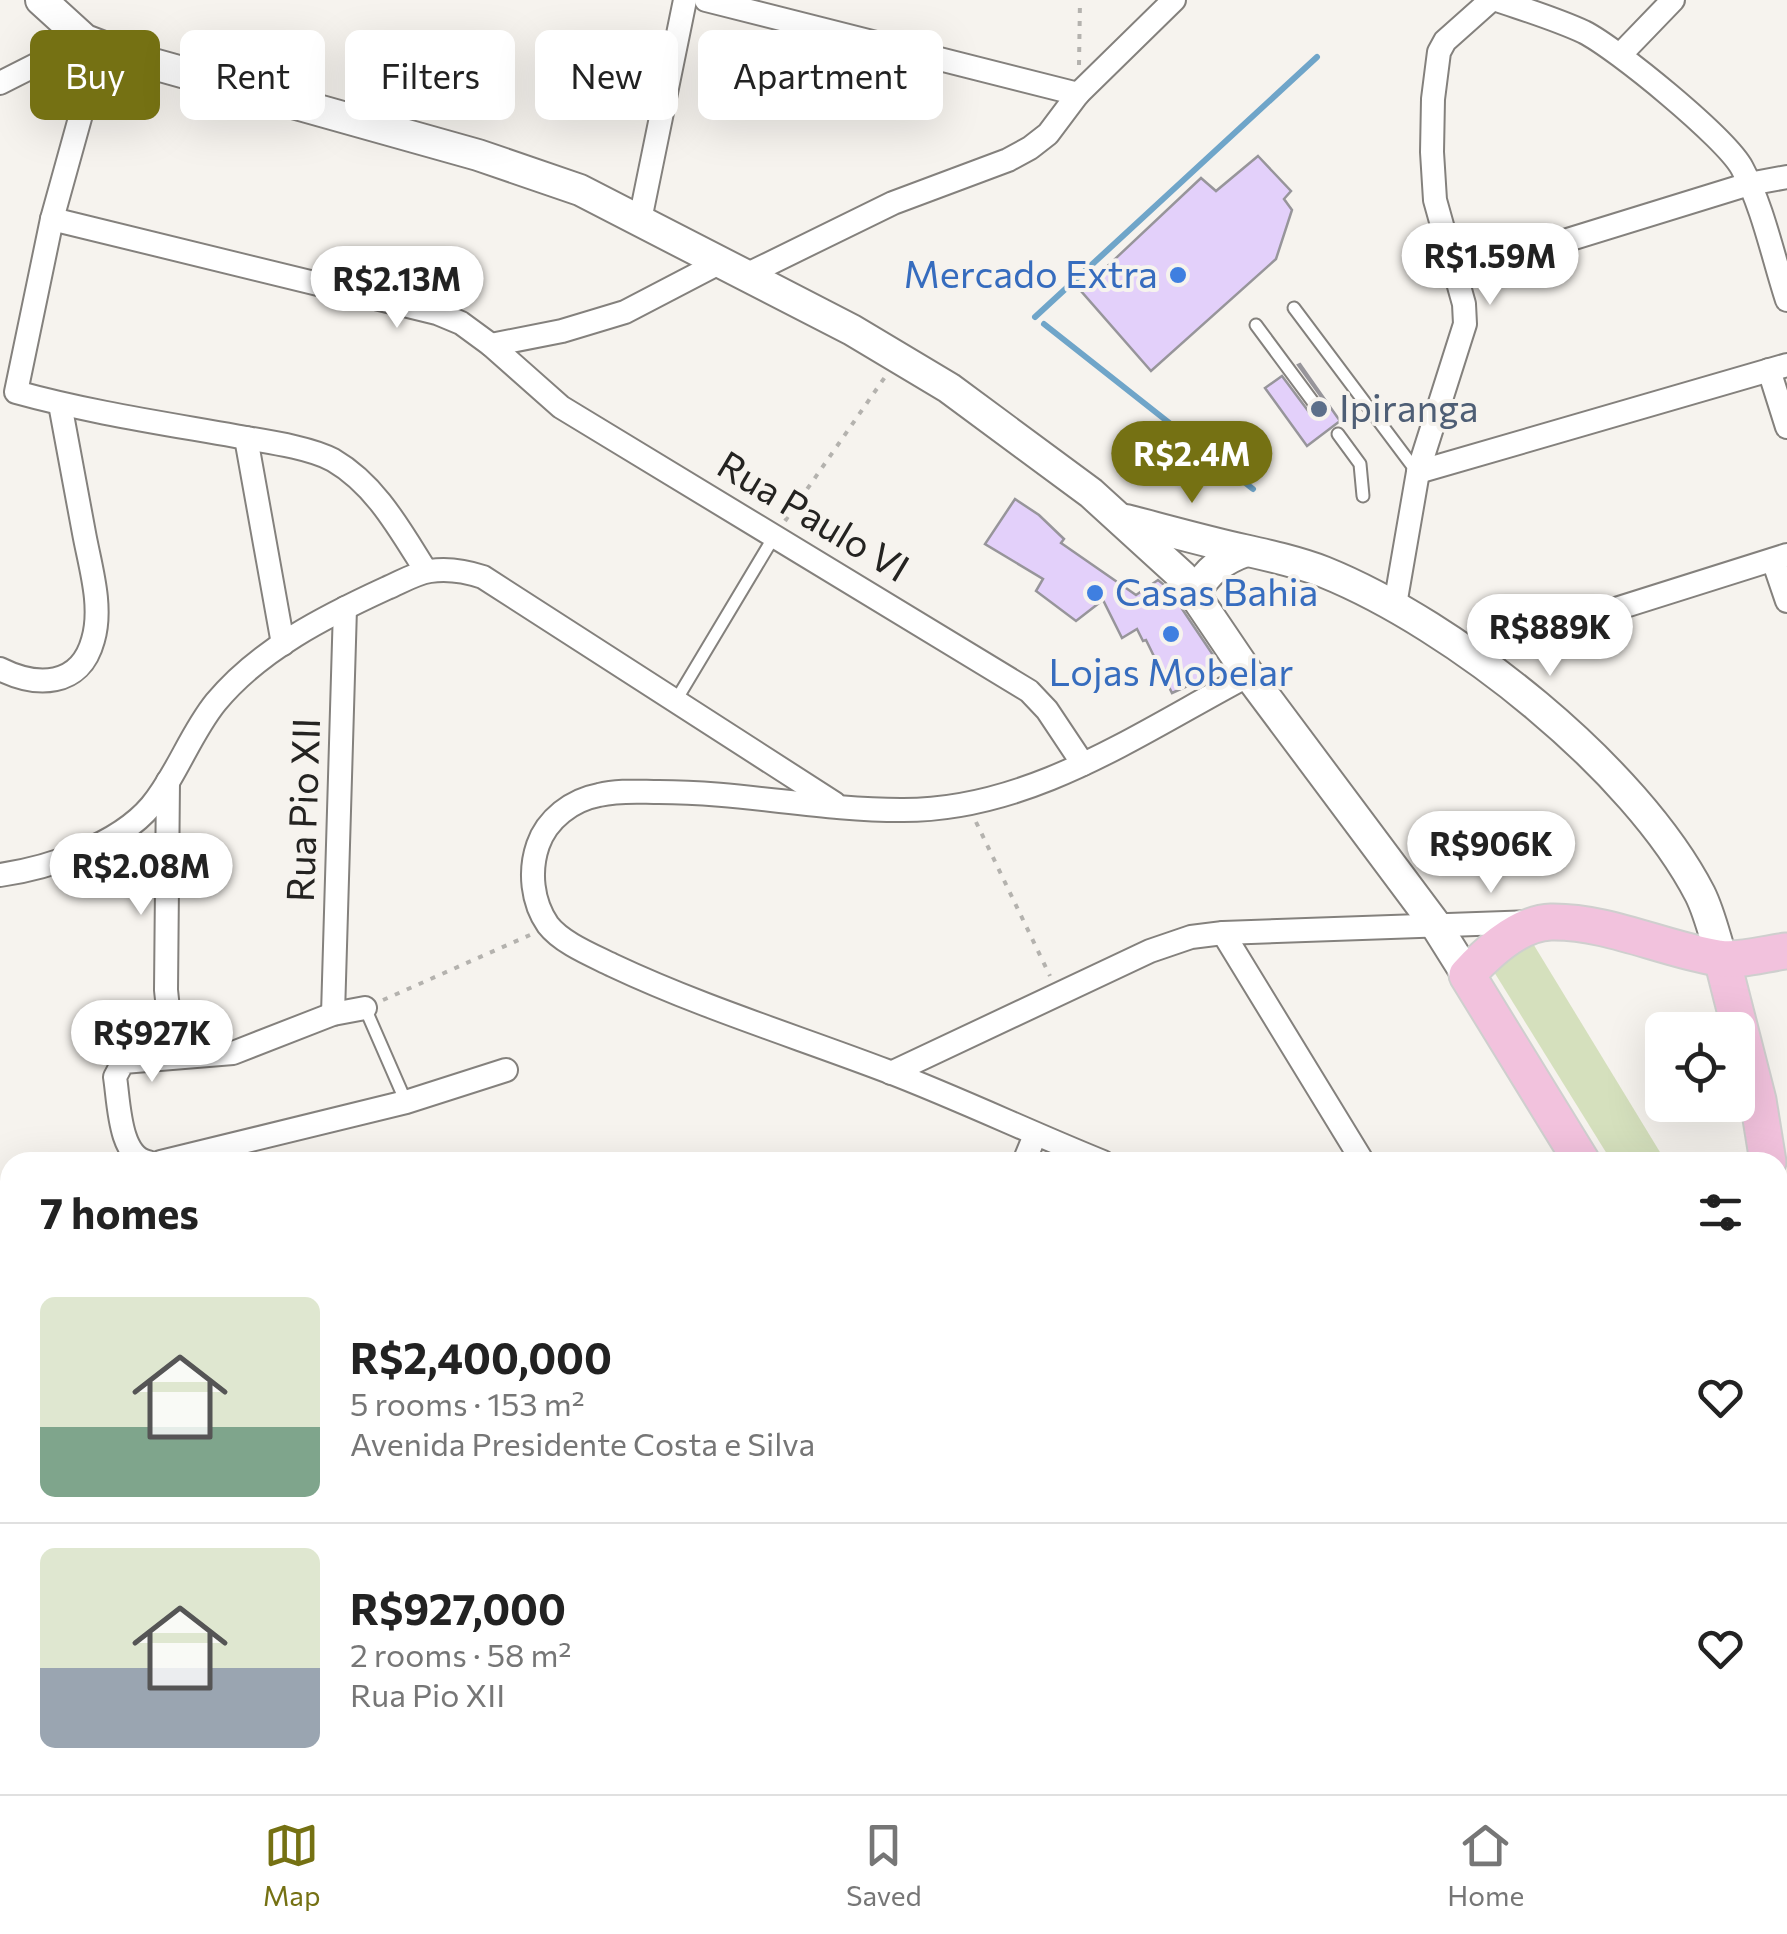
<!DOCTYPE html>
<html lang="en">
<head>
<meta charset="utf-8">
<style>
	:root { --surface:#fff; --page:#f2f2f2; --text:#222; --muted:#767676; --line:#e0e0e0; --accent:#757113 }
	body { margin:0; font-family:Commissioner,sans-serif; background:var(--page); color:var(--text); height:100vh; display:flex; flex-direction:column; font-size:38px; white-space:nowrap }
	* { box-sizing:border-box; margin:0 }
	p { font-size:32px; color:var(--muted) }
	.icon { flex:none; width:55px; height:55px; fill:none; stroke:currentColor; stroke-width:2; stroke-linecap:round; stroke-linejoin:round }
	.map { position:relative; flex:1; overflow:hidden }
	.side { position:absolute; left:0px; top:1152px; width:1788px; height:642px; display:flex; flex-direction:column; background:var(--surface); border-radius:30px 30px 0 0; box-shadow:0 10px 40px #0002 }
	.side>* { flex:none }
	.banner { position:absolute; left:30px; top:30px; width:1000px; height:90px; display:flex; gap:20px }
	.fabs { position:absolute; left:1645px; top:1012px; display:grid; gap:20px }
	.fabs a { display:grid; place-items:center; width:110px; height:110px; border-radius:15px; background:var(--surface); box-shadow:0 10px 40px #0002; font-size:50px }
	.price { position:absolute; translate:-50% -85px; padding:0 22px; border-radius:35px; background:#fff; color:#222; font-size:32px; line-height:65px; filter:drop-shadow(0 2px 5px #0008) }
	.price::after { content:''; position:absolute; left:50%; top:60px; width:30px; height:22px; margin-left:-15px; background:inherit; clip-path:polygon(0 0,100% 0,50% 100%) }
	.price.selected { background:var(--accent); color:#fff }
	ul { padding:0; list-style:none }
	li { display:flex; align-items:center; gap:30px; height:250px; padding:0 40px }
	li+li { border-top:2px solid var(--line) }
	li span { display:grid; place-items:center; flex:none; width:280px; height:200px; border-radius:15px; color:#555 }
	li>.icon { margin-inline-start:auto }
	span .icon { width:120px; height:120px; fill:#fffc; stroke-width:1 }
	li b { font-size:42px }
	h2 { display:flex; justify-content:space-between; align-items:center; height:120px; padding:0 40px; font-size:42px }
	.pill { padding:0 35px; border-radius:15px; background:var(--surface); box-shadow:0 10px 40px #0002; font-size:35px; line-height:90px }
	.pill.selected { background:var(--accent); color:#fff }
	.dock { display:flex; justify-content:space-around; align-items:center; height:140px; border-top:2px solid var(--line); background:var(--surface); font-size:28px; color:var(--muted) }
	.dock a { display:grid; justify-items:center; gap:5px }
	.dock .selected { color:var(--accent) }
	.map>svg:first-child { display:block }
	.green { fill:#d5e0bd }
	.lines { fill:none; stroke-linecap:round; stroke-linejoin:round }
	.stream { stroke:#6fa5c9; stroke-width:6 }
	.building { fill:#e3d0fa; stroke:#97959a; stroke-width:2.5 }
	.lane-casing { stroke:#84817d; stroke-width:15 }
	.street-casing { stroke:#84817d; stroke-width:26 }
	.secondary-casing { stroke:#84817d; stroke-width:34 }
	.primary-casing { stroke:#cfcfce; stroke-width:39 }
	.path { stroke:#b4b2ae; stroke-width:4; stroke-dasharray:5 8; stroke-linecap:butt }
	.lane { stroke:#fff; stroke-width:11 }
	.street { stroke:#fff; stroke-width:22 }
	.secondary { stroke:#fff; stroke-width:30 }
	.primary { stroke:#f2c2dd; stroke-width:35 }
	.shop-dot { fill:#3f7fe0; stroke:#f6f3ee; stroke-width:4 }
	.service-dot { fill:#5c6f8a; stroke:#f6f3ee; stroke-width:4 }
	.labels { text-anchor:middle; stroke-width:8; stroke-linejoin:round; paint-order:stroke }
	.shop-label { font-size:38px; fill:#366cbe; stroke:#f6f3ee; text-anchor:end }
	.service-label { font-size:38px; fill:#4e5e75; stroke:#f6f3ee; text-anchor:start }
	.street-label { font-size:38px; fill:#242321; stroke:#f6f3ee }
</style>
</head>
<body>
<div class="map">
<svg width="1787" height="1794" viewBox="0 0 1787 1794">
	<rect width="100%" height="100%" fill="#f6f3ee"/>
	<!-- green -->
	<g class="green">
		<polygon points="1529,937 1666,1162 1612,1162 1491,967"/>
		<polygon points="10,1269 10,1452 0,1455 0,1272"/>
	</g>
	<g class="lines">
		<!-- stream -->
		<g class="stream">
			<polyline points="1035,317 1317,57"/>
			<polyline points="1044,324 1253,489"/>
		</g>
	</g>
	<!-- building -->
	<g class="building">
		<polygon points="1258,156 1291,191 1284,199 1292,210 1276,259 1151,371 1081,291 1201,178 1216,191"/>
		<polygon points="1300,364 1340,421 1307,446 1265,388 1282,376 1312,416 1324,418 1328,413 1327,405 1298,365"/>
		<polygon points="1015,499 1039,515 1064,539 1061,543 1136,595 1158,580 1168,588 1213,655 1205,678 1172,693 1146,640 1143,641 1137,629 1122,638 1103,600 1076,621 1036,591 1043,579 985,544"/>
	</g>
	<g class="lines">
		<!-- lane casing -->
		<g class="lane-casing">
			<g id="lane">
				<polyline points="1294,308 1417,472"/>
				<polyline points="1256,325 1319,410"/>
				<polyline points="1338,434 1360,464 1363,496"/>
				<polyline points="675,702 775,535"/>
				<polyline points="365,1008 406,1102"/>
				<polyline points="0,1610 10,1610"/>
				<polyline points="1778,1768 1787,1749"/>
				<polyline points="1691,1794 1691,1785"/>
			</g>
		</g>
		<!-- street casing -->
		<g class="street-casing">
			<g id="street">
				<polyline points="706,0 1078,94"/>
				<path d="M1497,0C1526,10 1556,19 1584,32C1616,48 1726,138 1742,168C1763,207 1773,257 1787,300"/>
				<path d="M100,46L52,219L16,392C88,412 162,423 235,436C263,441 309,447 333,460C376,485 400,530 426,571"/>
				<polyline points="1620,55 1673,0"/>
				<polyline points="0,83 85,40"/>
				<polyline points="52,219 437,313 461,323 491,345 562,331 625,312 719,263"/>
				<polyline points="640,220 685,0"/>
				<polyline points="746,275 893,203 1008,160 1030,148 1048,134 1078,94 1174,0"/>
				<polyline points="1456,278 1493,263 1749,184 1787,177"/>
				<polyline points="491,345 561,407 1029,691 1047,710 1083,764"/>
				<polyline points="1769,370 1787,427"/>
				<polyline points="246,438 283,644"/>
				<polyline points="1418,472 1787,365"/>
				<polyline points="1773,560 1787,601"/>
				<polyline points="1395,605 1418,472 1465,324 1464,304 1435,200 1432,152 1433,99 1439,52 1445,41 1491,0"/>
				<polyline points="1470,655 1787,555"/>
				<path d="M0,669C36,687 80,688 93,640C103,606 90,566 84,533C76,490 68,447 60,404"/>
				<polyline points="168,781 166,990 173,1056"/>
				<path d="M0,875C49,868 118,845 151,806C177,775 190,734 216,702C260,649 326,616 387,588C401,582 416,573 430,571C449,568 465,571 483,577L834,803"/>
				<polyline points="1223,933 1363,1162"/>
				<polyline points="333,1014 345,608"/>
				<polyline points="891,1073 1150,951 1191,937 1223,933 1533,922"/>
				<path d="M148,1162C119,1157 119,1102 115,1077L123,1062L233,1053L333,1014L365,1008"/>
				<polyline points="161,1162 406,1102 506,1070"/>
				<polyline points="1024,1162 1035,1135"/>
				<path d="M1103,1162C1031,1133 960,1099 887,1071C795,1036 701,1007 612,965C592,955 562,943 548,925C532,902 529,871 538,845C547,819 572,800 599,795C619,790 640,792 659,792C740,792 820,810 901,810C1030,811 1139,733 1249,675"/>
				<polyline points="1778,1393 1787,1407"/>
				<polyline points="0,1469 10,1466"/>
				<polyline points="1778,1491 1787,1515"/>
				<polyline points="1778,1565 1787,1569"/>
				<polyline points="150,1794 155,1785"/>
				<polyline points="1333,1794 1343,1785"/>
			</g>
		</g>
		<!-- secondary casing -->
		<g class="secondary-casing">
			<g id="secondary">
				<polyline points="41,0 85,40 132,58 478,155 580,190 852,330 949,388 1091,493 1182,576 1249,675 1435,924 1467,975"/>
				<path d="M1126,520C1165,530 1204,541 1244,550C1271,556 1298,562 1324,572C1455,625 1635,768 1700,894C1710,914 1715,938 1722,959"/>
				<path d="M1195,593C1207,571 1223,559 1246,551"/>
			</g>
		</g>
		<!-- primary casing -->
		<g class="primary-casing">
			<g id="primary">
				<polyline points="1722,959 1758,1100 1768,1162"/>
				<path d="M1582,1162L1467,975C1487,953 1519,923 1551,922C1607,921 1663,949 1718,958C1739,962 1766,953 1787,951"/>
				<polyline points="1778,1362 1787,1344"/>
				<polyline points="1581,1794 1584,1785"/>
				<polyline points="1642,1794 1643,1785"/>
			</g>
		</g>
		<!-- path -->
		<g class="path">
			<polyline points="1079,65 1080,0"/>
			<polyline points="785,521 885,377"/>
			<polyline points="976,822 1050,976"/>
			<polyline points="383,1000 530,935"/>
		</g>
		<!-- lane -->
		<use href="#lane" class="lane"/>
		<!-- street -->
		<use href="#street" class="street"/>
		<!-- secondary -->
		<use href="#secondary" class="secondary"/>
		<!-- primary -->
		<use href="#primary" class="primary"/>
	</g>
	<!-- markers -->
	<g class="shop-dot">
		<circle cx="1178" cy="275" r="10"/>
		<circle cx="1095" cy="593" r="10"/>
		<circle cx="1171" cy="634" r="10"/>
	</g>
	<circle class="service-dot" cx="1319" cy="409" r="10"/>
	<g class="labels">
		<!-- shop labels -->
		<g class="shop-label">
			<text x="1158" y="288">Mercado Extra</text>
			<text x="1115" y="606" text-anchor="start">Casas Bahia</text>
			<text x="1171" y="686" text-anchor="middle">Lojas Mobelar</text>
		</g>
		<!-- service labels -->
		<g class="service-label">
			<text x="1339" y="422">Ipiranga</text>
		</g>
		<!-- street labels -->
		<g class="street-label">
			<text transform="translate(813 517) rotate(31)" y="13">Rua Paulo VI</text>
			<text transform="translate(304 810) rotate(-88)" y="13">Rua Pio XII</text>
		</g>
	</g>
</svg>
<div class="fabs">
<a><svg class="icon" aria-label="locate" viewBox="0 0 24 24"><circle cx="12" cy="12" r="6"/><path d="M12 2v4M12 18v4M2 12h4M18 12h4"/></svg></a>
</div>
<b class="price" style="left:1490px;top:308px">R$1.59M</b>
<b class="price" style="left:397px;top:331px">R$2.13M</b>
<b class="price selected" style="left:1192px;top:506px">R$2.4M</b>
<b class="price" style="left:1550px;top:679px">R$889K</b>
<b class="price" style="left:1491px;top:896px">R$906K</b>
<b class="price" style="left:141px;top:918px">R$2.08M</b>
<b class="price" style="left:152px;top:1085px">R$927K</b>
<div class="banner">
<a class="pill selected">Buy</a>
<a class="pill">Rent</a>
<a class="pill">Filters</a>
<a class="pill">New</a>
<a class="pill">Apartment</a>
</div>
<section class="side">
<h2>7 homes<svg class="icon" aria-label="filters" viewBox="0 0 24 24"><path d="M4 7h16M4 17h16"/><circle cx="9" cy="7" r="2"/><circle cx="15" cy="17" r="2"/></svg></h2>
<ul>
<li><span style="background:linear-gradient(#dfe7d0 65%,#7fa58c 0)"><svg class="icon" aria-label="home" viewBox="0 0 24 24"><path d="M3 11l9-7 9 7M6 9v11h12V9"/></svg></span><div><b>R$2,400,000</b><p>5 rooms · 153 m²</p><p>Avenida Presidente Costa e Silva</p></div><svg class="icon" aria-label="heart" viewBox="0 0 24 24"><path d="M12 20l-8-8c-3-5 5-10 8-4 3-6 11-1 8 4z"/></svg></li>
<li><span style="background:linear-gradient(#dfe7d0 60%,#9aa5b1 0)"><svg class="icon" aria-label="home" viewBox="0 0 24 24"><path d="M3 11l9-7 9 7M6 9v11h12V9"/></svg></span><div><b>R$927,000</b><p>2 rooms · 58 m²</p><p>Rua Pio XII</p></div><svg class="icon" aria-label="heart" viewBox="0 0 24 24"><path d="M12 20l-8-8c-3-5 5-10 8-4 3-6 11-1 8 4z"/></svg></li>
</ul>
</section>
</div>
<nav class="dock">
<a class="selected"><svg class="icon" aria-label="map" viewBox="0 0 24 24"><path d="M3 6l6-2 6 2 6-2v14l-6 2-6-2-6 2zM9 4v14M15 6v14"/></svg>Map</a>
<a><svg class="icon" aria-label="saved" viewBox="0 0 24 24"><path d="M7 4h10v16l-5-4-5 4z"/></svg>Saved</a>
<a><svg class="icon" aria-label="home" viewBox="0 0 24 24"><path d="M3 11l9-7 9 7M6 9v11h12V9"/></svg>Home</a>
</nav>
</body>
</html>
